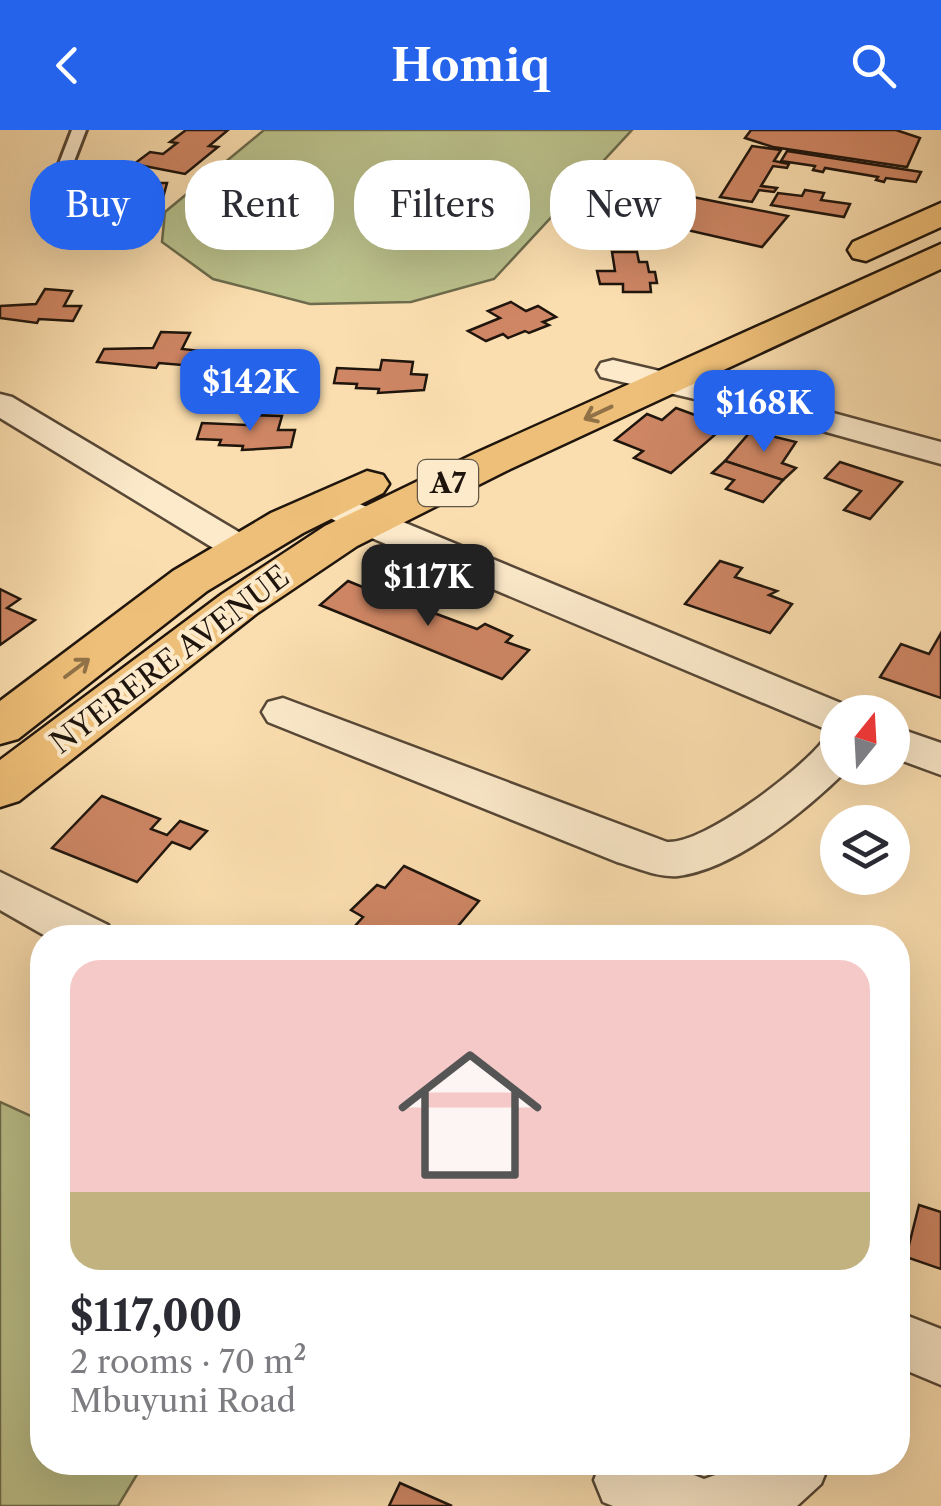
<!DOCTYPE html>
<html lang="en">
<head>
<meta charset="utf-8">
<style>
	:root { --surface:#fff; --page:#f2f2f3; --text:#2b2b33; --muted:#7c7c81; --line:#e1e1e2; --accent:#2563eb }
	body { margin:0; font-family:"Libre Caslon Text",serif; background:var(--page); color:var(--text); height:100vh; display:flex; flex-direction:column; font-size:38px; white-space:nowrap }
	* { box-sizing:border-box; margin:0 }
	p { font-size:32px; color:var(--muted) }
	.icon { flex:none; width:55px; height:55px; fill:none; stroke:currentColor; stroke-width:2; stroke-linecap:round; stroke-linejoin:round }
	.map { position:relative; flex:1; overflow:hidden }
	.drawer { position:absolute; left:30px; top:795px; width:880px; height:550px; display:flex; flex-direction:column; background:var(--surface); border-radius:40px; box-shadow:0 10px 40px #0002 }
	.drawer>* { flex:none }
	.hud { position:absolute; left:30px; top:30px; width:882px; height:90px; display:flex; gap:20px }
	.needle { width:65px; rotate:18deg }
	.buttons { position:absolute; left:820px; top:565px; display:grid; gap:20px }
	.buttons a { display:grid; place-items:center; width:90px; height:90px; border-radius:50%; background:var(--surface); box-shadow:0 10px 40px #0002; font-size:50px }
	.price { position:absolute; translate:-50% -85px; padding:0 22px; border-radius:20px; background:var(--accent); color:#fff; font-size:32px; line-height:65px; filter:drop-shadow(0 2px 5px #0008) }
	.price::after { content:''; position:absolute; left:50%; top:60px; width:30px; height:22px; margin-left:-15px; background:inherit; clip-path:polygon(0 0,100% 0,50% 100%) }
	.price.active { background:#222; color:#fff }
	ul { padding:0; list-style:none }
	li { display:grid; align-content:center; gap:20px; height:530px; padding:0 40px }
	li+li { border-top:2px solid var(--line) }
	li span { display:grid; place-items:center; height:310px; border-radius:30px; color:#555 }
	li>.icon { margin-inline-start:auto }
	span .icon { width:180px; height:180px; fill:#fffc; stroke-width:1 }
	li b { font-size:42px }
	.chip { padding:0 35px; border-radius:40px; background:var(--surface); box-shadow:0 10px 40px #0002; font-size:35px; line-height:90px }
	.chip.active { background:var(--accent); color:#fff }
	header { display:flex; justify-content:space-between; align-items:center; height:130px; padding:0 40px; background:var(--accent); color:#fff; font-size:45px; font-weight:700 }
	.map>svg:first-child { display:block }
	.green { fill:#bcc28c; stroke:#6e6c4c; stroke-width:2.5 }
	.building { fill:#ce8664; stroke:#1f150d; stroke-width:2.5 }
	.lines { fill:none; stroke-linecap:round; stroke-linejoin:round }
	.lane-casing { stroke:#564736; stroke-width:6 }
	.street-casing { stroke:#564736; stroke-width:5 }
	.highway-casing { stroke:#1f150d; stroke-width:5 }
	.lane { fill:#fceacb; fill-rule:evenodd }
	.street { fill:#fceacb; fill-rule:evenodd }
	.highway { fill:#eebf78; fill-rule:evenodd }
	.oneway { stroke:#917248 }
	.labels { text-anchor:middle; stroke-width:8; stroke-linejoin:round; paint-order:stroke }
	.shield { fill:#fceacb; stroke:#615546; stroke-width:2.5 }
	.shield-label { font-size:28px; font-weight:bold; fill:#1f150d }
	.street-label { font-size:30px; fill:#1f150d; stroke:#fceacb }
</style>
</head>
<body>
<header><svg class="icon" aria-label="back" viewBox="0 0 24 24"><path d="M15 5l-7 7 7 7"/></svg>Homiq<svg class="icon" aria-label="search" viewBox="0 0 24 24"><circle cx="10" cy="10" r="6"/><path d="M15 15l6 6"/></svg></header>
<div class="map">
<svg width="941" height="1376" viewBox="0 0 941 1376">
	<rect width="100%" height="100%" fill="#fbdeaf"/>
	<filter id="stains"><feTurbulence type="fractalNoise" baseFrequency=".002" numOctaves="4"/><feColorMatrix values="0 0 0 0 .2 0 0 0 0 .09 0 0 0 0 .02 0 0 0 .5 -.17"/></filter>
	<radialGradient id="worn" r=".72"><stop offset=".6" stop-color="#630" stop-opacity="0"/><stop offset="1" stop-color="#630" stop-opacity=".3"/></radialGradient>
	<!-- green -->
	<g class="green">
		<polygon points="264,0 632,0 494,149 411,172 310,174 213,149 162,112 165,82"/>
		<polygon points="0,972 42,991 42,1332 144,1333 118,1376 0,1376"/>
	</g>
	<!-- building -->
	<g class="building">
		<polygon points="186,0 228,0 209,16 218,17 185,44 134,34 150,22 163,24 177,13 170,12"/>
		<polygon points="751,0 896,0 920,8 907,37 773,17 745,8"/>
		<polygon points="752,16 781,20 774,31 789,34 787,38 773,36 761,56 777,58 774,62 759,60 752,72 720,67"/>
		<polygon points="787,21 921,42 916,52 886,48 884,52 876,50 878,47 825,38 823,42 813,40 815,36 781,31"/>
		<polygon points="135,53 167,53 154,101 119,102"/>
		<polygon points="805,60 824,63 821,70 850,74 844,87 771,75 778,63 802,66"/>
		<polygon points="683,65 788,86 762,117 656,93 646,80 657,69"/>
		<polygon points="612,122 637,122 639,132 647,132 649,142 655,142 657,153 650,153 651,162 623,162 623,154 600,154 597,141 615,141"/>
		<polygon points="45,159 72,161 64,176 81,176 73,191 39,189 37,193 0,188 0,176 36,174"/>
		<polygon points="511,172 526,181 538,176 556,187 543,192 549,195 529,203 525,201 508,208 503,204 486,211 468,201 500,188 488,181"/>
		<polygon points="161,202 190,203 182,219 201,221 194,236 159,233 156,238 97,232 104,219 153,218"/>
		<polygon points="382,230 413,232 411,244 427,245 424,260 378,263 379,259 356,258 357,254 334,253 337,238 380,240"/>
		<polygon points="676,278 725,296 671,343 634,328 643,321 615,310 647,284 662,290"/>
		<polygon points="250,285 282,286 278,300 295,300 291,317 242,320 243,316 219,315 221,310 197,309 202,293 247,295"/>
		<polygon points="751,301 796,312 782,333 796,338 783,350 725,331"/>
		<polygon points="725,331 783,350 763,372 726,359 734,350 712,343"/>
		<polygon points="840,332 902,352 870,389 844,380 861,361 825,348"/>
		<polygon points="720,431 742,438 735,447 777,461 769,465 792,474 770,503 685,474"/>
		<polygon points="348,451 365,458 372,454 394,462 391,467 477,499 485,494 512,506 506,512 529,520 502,549 320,475"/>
		<polygon points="0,459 20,469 7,478 35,490 0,515"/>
		<polygon points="941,503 941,568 880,547 901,514 929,524"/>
		<polygon points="102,666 160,689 151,699 167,705 180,691 207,701 190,719 172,712 137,752 52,718"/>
		<polygon points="404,736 479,771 448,808 344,808 363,787 351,780 377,755 385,758"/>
		<polygon points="919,1075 941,1082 941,1139 906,1127"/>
		<polygon points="400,1353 452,1376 389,1376"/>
	</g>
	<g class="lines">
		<!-- lane casing -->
		<g class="lane-casing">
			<polygon id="lane" points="72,0 86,0 71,39 61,81 54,85 47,81 57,39"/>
		</g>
		<!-- street casing -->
		<g class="street-casing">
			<g id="street">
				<polygon points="613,230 796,273 941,312 941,334 776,288 601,247 597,240 601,233"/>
				<polygon points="0,264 12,267 254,411 260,419 254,427 241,430 228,427 0,288"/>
				<polygon points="328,361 853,578 856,582 838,582 838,602 823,598 355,401 315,380 310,372 315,364"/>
				<path d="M283,568L667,712C705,714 800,640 823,611L838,606V638H849C809,678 736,739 678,746C658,748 635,737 617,732L268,592L262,582L268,572Z"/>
				<polygon points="892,596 941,613 941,645 892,627"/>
				<polygon points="0,742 108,795 115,808 49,808 0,780"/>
				<polygon points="898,1182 941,1199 941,1255 898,1237"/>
				<polygon points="601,1332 661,1332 704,1349 752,1332 830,1332 821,1354 797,1376 613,1376 603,1372 594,1350"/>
			</g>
		</g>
		<!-- highway casing -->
		<g class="highway-casing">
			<g id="highway">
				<polygon points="941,73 941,97 866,131 853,128 848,120 853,112"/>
				<polygon points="941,114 941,139 506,341 357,416 256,484 19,671 0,677 0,630 222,464 325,396 476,323"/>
				<polygon points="367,341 383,345 389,354 383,363 303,403 207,461 18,609 0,614 0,571 173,441 271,383"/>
			</g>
		</g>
		<!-- lane -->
		<use href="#lane" class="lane"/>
		<!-- street -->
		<use href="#street" class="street"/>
		<!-- highway -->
		<use href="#highway" class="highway"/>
	</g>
	<!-- one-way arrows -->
	<defs><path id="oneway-shaft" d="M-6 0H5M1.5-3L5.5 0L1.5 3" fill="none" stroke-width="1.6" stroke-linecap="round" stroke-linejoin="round" transform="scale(2.5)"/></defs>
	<g class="oneway">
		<use href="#oneway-shaft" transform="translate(598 283) rotate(155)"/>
		<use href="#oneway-shaft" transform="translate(77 538) rotate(-37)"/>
	</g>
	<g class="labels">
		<!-- shield labels -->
		<rect class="shield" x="418" y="330" width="60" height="46" rx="8"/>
		<g class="shield-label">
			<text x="448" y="363">A7</text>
		</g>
		<!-- street labels -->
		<g class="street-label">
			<text transform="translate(170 530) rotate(-37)" y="10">NYERERE AVENUE</text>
		</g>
	</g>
	<rect width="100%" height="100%" filter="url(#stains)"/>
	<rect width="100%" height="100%" fill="url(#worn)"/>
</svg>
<div class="buttons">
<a><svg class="needle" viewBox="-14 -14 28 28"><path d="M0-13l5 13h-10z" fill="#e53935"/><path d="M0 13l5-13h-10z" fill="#7c7c81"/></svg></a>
<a><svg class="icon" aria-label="layers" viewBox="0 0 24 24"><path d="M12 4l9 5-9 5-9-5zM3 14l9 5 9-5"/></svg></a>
</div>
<b class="price" style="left:250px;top:304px">$142K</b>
<b class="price" style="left:764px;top:325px">$168K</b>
<b class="price active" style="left:428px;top:499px">$117K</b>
<div class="hud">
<a class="chip active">Buy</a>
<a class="chip">Rent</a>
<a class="chip">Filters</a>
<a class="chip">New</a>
</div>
<section class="drawer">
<ul>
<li><span style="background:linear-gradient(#f6c9c9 75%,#c2b280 0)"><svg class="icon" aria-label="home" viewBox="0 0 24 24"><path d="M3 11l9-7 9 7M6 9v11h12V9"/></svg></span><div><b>$117,000</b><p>2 rooms · 70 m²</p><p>Mbuyuni Road</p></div></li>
</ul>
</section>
</div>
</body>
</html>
